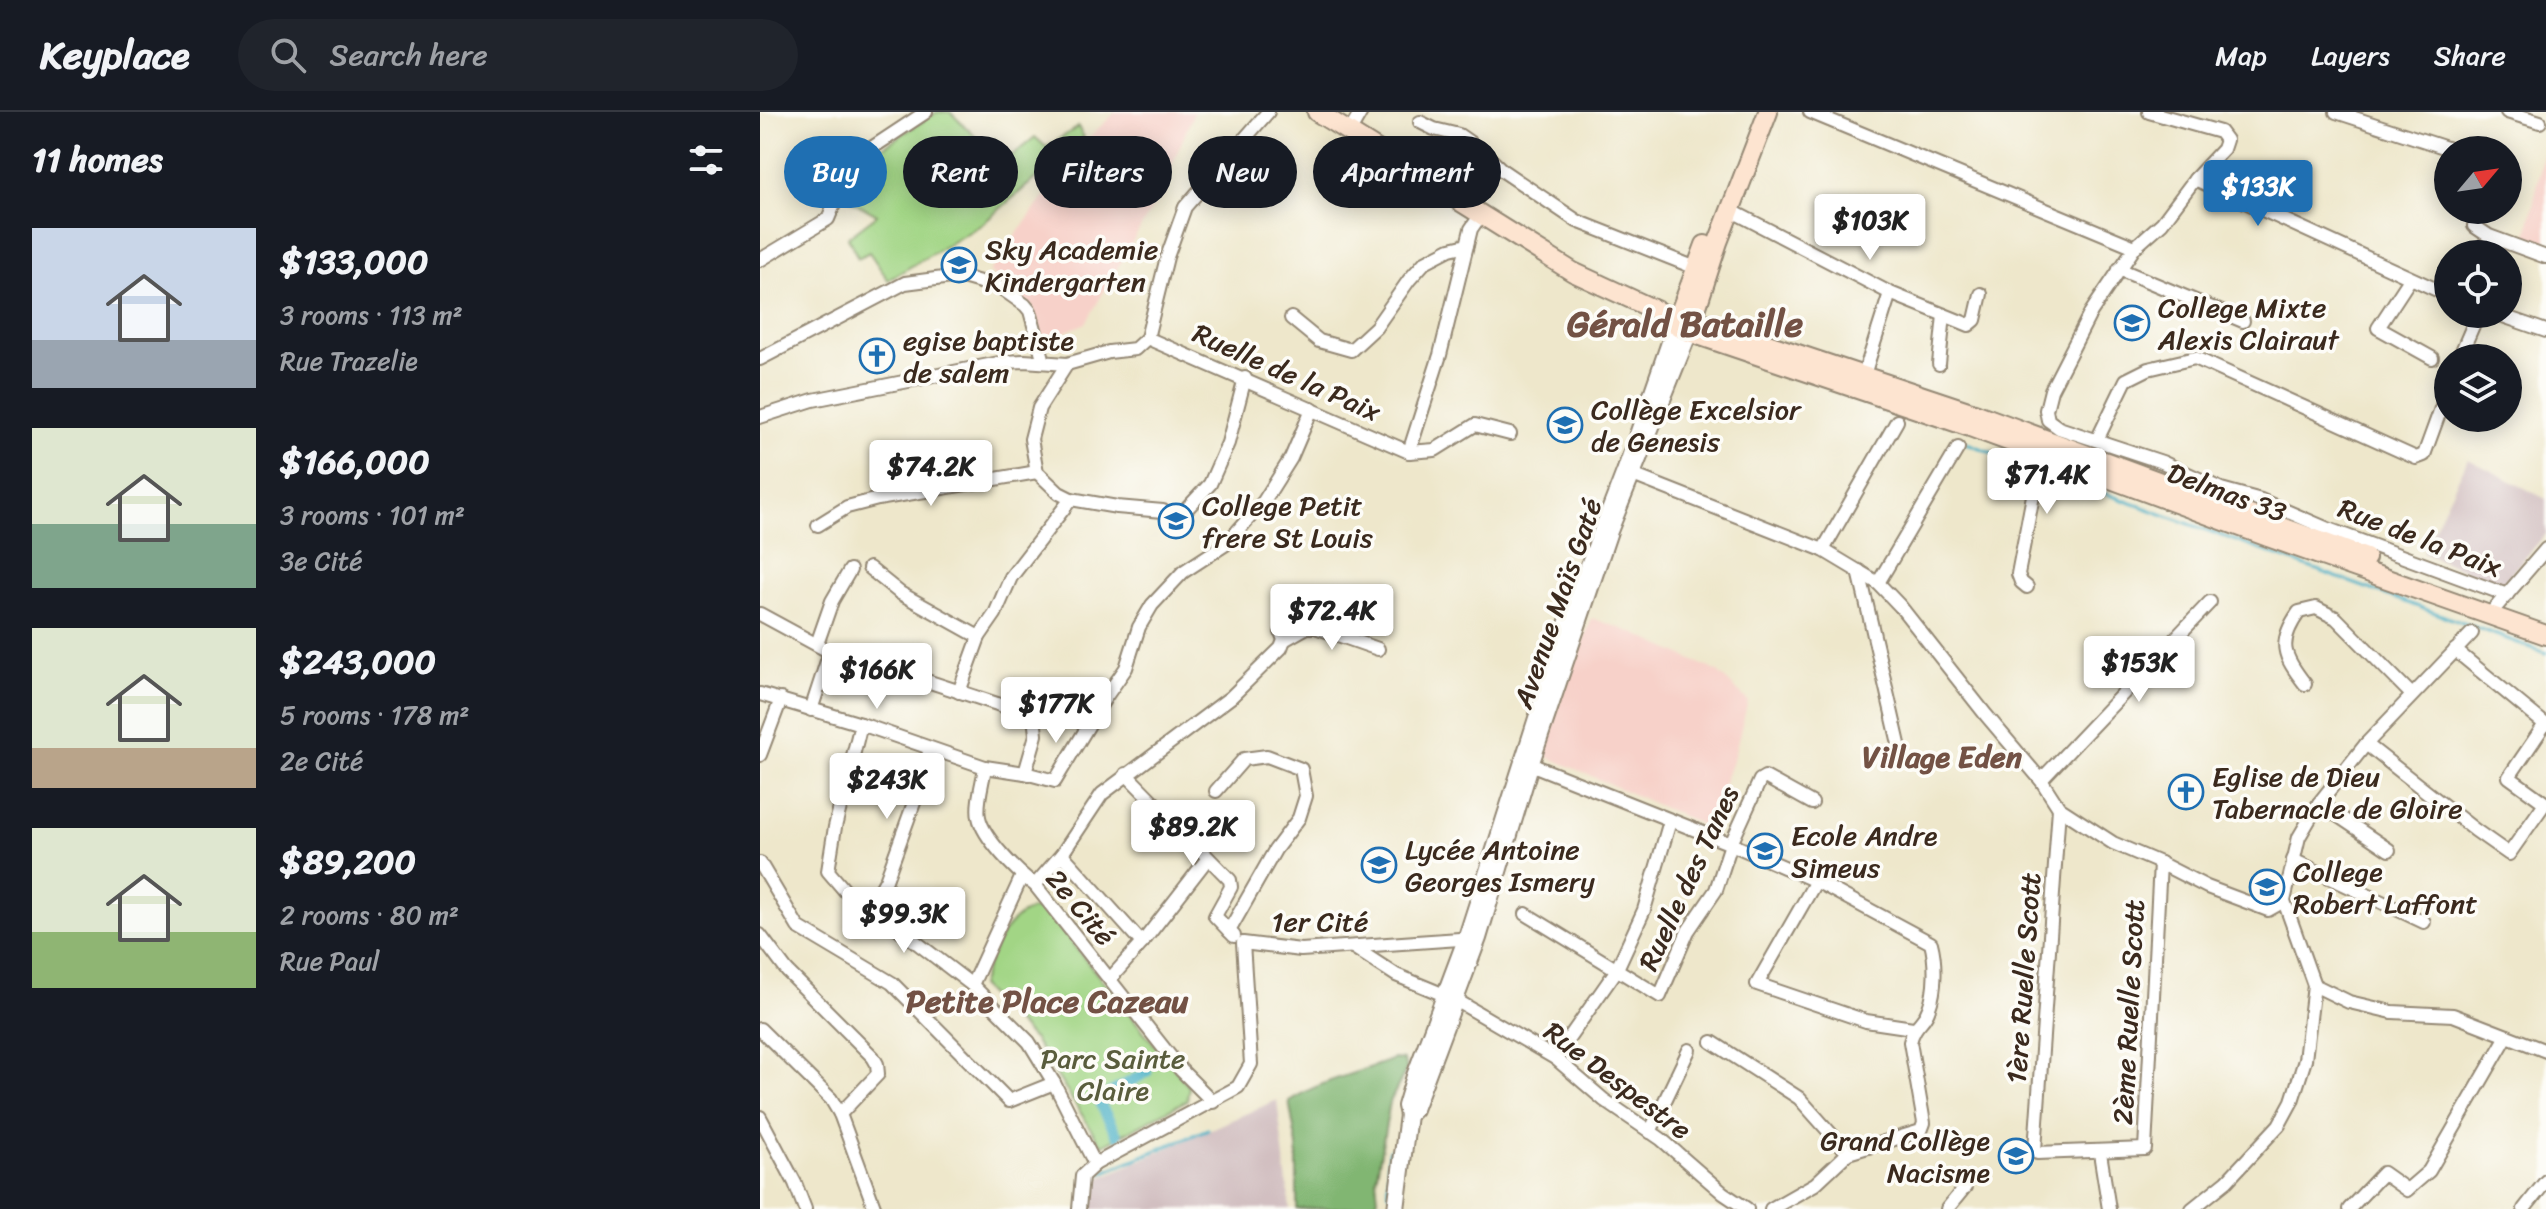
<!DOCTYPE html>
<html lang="en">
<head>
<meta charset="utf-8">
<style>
	:root { --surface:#171b24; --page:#20242c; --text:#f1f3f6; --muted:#9ea1a6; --line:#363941; --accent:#1f6fb2 }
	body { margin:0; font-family:Sriracha,sans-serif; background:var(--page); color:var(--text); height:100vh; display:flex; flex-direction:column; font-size:30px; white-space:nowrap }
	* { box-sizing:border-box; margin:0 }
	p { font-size:26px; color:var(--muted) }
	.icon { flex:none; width:44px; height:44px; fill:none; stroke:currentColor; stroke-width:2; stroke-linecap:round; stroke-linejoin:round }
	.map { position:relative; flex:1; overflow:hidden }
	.panel { display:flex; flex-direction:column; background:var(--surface); width:760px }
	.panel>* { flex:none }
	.top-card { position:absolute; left:24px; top:24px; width:760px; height:72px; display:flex; gap:16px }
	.needle { width:52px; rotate:61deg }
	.buttons { position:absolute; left:1674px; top:24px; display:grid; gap:16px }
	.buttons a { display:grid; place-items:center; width:88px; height:88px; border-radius:50%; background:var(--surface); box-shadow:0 4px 20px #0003; font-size:40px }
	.price { position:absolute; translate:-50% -68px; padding:0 18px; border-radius:8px; background:#fff; color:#222; font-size:26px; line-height:52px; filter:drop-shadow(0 2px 4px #0008) }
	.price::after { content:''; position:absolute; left:50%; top:48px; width:24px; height:18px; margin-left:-12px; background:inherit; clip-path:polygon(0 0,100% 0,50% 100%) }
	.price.on { background:var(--accent); color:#fff }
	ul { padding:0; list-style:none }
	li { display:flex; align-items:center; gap:24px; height:200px; padding:0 32px }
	li span { display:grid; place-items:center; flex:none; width:224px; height:160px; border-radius:0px; color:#555 }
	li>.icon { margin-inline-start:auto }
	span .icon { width:96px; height:96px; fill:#fffc; stroke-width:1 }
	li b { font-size:34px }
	h2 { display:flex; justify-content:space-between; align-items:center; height:96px; padding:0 32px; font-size:34px }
	.tag { padding:0 28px; border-radius:36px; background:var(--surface); box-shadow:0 4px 20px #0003; font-size:28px; line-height:72px }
	.tag.on { background:var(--accent); color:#fff }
	header { display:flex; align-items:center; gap:48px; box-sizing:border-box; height:112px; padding:0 40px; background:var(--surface); border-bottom:2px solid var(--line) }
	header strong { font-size:38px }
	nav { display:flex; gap:44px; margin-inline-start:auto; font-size:28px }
	.search { width:560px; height:72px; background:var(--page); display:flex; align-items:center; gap:20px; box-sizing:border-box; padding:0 28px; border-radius:44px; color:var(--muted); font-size:30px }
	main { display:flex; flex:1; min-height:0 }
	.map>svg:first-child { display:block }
	.built { fill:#f7d1c9 }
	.industrial { fill:#d2bfc1 }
	.green { fill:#a2d585; stroke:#6e8052; stroke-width:2 }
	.forest { fill:#81b672; stroke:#5e7048; stroke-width:2 }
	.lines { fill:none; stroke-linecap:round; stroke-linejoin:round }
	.stream { stroke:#46afc5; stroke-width:3 }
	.canal { stroke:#46afc5; stroke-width:11 }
	.minor-casing { stroke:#948874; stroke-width:16 }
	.tertiary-casing { stroke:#948874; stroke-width:20 }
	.secondary-casing { stroke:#948874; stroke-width:22 }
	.minor { stroke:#fff; stroke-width:12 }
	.tertiary { stroke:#fff; stroke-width:16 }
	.secondary { stroke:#fde4d0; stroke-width:18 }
	.labels { text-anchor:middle; stroke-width:7; stroke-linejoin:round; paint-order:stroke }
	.poi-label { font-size:28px; fill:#3b2a1e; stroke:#fdfcf7; text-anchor:start }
	.street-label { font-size:28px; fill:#3b2a1e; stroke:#fdfcf7 }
	.park-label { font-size:28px; fill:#5a5d3d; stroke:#fdfcf7 }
	.neighbourhood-label { font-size:30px; font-weight:bold; fill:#735245; stroke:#fdfcf7 }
	.quarter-label { font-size:32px; font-weight:bold; fill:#735245; stroke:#fdfcf7 }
	.district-label { font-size:36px; font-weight:bold; fill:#735245; stroke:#fdfcf7 }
</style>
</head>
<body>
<header>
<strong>Keyplace</strong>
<div class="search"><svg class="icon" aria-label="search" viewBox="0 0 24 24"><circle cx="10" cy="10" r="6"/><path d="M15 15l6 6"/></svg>Search here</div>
<nav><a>Map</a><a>Layers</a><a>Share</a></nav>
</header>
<main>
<section class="panel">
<h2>11 homes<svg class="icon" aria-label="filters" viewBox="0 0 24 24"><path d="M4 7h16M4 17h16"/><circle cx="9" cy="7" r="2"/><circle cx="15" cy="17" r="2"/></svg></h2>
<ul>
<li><span style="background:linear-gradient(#c9d6e8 70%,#9aa5b1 0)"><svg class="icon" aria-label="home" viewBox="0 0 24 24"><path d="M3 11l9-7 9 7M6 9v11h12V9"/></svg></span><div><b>$133,000</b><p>3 rooms · 113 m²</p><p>Rue Trazelie</p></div></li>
<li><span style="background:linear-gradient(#dfe7d0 60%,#7fa58c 0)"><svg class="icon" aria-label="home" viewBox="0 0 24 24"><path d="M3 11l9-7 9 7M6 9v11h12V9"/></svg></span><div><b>$166,000</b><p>3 rooms · 101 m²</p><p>3e Cité</p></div></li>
<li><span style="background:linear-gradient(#dfe7d0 75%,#b9a48a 0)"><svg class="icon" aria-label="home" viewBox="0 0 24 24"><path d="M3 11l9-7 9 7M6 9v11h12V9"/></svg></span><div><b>$243,000</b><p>5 rooms · 178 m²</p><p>2e Cité</p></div></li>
<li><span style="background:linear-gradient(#dfe7d0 65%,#8fb573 0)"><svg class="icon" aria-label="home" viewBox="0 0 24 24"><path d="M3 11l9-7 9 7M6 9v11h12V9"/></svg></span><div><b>$89,200</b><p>2 rooms · 80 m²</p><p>Rue Paul</p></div></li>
</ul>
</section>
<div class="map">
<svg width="1786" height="1097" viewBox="0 0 1786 1097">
	<rect width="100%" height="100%" fill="#fdfcf7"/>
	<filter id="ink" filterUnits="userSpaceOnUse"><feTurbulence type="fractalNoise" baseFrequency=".0125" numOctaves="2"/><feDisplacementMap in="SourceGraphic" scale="16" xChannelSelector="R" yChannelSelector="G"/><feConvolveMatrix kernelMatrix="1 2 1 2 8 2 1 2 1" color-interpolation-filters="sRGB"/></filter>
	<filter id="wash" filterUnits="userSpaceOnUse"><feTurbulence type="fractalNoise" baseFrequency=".006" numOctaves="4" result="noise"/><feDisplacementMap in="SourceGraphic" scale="32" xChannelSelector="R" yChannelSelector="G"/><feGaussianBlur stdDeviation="1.8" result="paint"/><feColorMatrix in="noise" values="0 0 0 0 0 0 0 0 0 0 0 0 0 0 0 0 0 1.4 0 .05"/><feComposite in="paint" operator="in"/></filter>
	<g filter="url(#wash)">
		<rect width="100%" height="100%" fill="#eee7cb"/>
		<!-- built -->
		<g class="built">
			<polygon points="356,0 434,0 402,78 326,211 284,229 273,196 229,160 324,30"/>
			<polygon points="1786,30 1786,135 1766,128"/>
			<polygon points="832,506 876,522 958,560 988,589 974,644 947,715 779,641"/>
		</g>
		<!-- industrial -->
		<g class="industrial">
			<polygon points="1708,347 1786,387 1786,422 1741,473 1662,441"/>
			<polygon points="517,988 530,1097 323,1097 324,1073"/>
		</g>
		<!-- green -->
		<g class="green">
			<polygon points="177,0 190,0 225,34 234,26 252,44 275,25 286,35 318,15 324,25 221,113 128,168 109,140 98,146 88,125 117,103 83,84 97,52"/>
			<path d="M280,796L288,802L429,975L427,988L343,1033L340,1031L274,928L220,874C229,846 245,799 280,796Z"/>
		</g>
		<!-- forest -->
		<path class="forest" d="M634,947L643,948L647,956L630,990L616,1067L618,1086L613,1095L537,1097V1034L529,989C562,968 598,961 634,947Z"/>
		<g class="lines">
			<!-- stream -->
			<g class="stream">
				<polyline points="1204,330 1276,357"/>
				<polyline points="1283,359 1786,541"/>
				<polyline points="327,1067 448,1017"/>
			</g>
			<!-- canal -->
			<g class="canal">
				<polyline points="357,1023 338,988 387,960"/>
				<polyline points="632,1041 632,1079"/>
			</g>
		</g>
	</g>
	<g filter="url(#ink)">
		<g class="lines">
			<!-- minor casing -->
			<g class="minor-casing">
				<g id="minor">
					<polyline points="1050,0 1375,135"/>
					<polyline points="1389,0 1460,20 1466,28 1463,37 1435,67 1688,183"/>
					<polyline points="1576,0 1693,38"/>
					<polyline points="1747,0 1780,10"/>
					<polyline points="660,10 674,17 699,23 722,39 743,59 817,109 936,156"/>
					<polyline points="590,19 601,0"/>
					<polyline points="1435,67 1402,111 1375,135 1331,200 1291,278 1286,298 1288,308 1299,316 1402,350 1461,377 1501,388 1568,417 1747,483"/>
					<polyline points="970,98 1130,181 1103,266"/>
					<polyline points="1714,114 1729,124 1786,145"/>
					<polyline points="0,148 68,107 92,49 166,0"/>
					<polyline points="1359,157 1483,209"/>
					<polyline points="1650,167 1618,216 1672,246"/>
					<polyline points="1130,181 1209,213 1215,208 1221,182"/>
					<polyline points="1737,202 1786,219"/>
					<polyline points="531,206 559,229 591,238 616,215 649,168 665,150 690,137 707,133"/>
					<polyline points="387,226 649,340 675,338 715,313 750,322"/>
					<polyline points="387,226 407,145 425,95 508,0"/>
					<polyline points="1699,246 1718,202"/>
					<polyline points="0,247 145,171 199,164 241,176 265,193 270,199 284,250"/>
					<polyline points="1179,252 1184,203"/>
					<polyline points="0,305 53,288 244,250 264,249 307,252"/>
					<polyline points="1337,328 1366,268 1388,257 1435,246 1656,346 1664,343 1688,277"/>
					<polyline points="649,340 680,243 711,117 720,104"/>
					<polyline points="865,360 1063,438 1118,471 1140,494 1226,603 1281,668 1299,696 1353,731 1400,751 1447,775 1508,798 1524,789"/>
					<polyline points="311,387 357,395 403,399"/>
					<polyline points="421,403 450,372 468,331 485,266"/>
					<polyline points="58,413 87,395 118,387 277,360"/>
					<polyline points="1063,438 1137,309"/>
					<polyline points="109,456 140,481 219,525"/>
					<polyline points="1099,459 1139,632"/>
					<polyline points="1118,471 1198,336"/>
					<polyline points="1267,475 1261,470 1258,462 1281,342"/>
					<polyline points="0,502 70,540 92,540 118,553 274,604 276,623 265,661"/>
					<polyline points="1730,502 1786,437"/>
					<polyline points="524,528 547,515 555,515 618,537"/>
					<polyline points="57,532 72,489 90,458"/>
					<polyline points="1695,538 1786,613"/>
					<path d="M1545,572C1523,544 1517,531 1539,500L1556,496L1576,506L1651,582"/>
					<polyline points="199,580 219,525 235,502 251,465 311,387 299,381 277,360 271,327 279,296 307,252 349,240 375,237 387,226"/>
					<polyline points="0,582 101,612 225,655 265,661 295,669 345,586 366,556 379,515 392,493 423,460 466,432 504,389 531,346 552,297"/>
					<polyline points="51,598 70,540"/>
					<polyline points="101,612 75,715 68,759 86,780 114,798 212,873 269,930 294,971 335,1052"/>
					<polyline points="1606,632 1715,718 1749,742 1785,691 1749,665 1785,612"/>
					<polyline points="0,643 21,587"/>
					<path d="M765,650L971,732L1056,769L1171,831C1176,850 1176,877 1169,896C1164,912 1155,910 1150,930L1164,1011L1161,1019L1088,1041L1055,1072L1011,1097"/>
					<path d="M225,655C223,670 216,691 219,705C223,726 258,761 275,773L421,958L453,990"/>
					<polyline points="366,662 470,768 471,775 455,804 474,824"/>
					<polyline points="1281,668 1450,490"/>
					<polyline points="456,679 484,647 507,644 541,657 546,684 539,706 515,738 469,819"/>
					<polyline points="1559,691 1629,738"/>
					<polyline points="1299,696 1275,1038 1277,1041 1385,1037 1400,751"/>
					<polyline points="302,742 382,831"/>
					<polyline points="1533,748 1664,810"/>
					<polyline points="0,751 38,815 132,871 249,989 294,971"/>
					<polyline points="1056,769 997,872 1106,909 1153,916"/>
					<polyline points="275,773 302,742 342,682 471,585 521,536 524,528 521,520"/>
					<polyline points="107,793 116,786 126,768 168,652 169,637"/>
					<polyline points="766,802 900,884 928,819 956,778 971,732 1000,668 1005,665 1052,691"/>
					<polyline points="0,823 27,859 113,945 117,952 118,962 80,1002"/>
					<polyline points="593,835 636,863 694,887 795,946 844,988 901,1027 963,1081 987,1097"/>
					<polyline points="350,867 382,831 448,746"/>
					<polyline points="212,873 262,764"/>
					<polyline points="1554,873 1589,890 1632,900 1693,903 1786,939"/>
					<polyline points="0,917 71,987 80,1002 115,1097"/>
					<polyline points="952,930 1039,986 1088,1041"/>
					<polyline points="795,946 856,859 884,798 910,709"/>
					<polyline points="0,1005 35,1071 45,1097"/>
					<polyline points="890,1020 929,938"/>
					<polyline points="1340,1041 1349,1097"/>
					<polyline points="319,1097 322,1064 335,1052 478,975 491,952 483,831 541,838 714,826"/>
					<polyline points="1187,1097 1205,1075"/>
					<polyline points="1432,1097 1467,1069 1519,1013 1532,989 1545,948 1554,873 1524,789 1539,725 1559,691 1606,632 1712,521"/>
					<polyline points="1589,1097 1623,1061 1647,1078 1669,1059 1747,924"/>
					<polyline points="1764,1097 1786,1069"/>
				</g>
			</g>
			<!-- tertiary casing -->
			<g class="tertiary-casing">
				<g id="tertiary">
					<polyline points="916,213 865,360 811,500 707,825 655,964 646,994 648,1003 654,997 718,826 770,653 849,419 929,220"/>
					<polyline points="636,1097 648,1003"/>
				</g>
			</g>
			<!-- secondary casing -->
			<g class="secondary-casing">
				<g id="secondary">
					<polyline points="557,0 813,160 906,203 916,213 929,220 1210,315 1508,425 1786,523"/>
					<polyline points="910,203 918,202 1217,302 1606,446"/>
					<polyline points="916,211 945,133"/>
					<polyline points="929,219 958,130 1008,0"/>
				</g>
			</g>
			<!-- minor -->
			<use href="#minor" class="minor"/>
			<!-- tertiary -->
			<use href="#tertiary" class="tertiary"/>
			<!-- secondary -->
			<use href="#secondary" class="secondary"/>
		</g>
	</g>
	<!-- icons -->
	<defs>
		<g id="school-ring" transform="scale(1.8)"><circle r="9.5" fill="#fdfcf7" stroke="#1f6fb2" stroke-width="1.5"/><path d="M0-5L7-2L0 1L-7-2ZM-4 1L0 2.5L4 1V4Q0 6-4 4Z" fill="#1f6fb2"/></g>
		<g id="church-ring" transform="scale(1.8)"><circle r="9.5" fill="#fdfcf7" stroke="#1f6fb2" stroke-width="1.5"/><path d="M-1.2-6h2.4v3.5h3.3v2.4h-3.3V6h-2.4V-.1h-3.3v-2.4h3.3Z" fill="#1f6fb2"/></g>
	</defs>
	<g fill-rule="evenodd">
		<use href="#school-ring" x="199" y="153"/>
		<use href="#school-ring" x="1372" y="211"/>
		<use href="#church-ring" x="117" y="244"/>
		<use href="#school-ring" x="805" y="313"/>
		<use href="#school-ring" x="416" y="409"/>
		<use href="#church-ring" x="1426" y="680"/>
		<use href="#school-ring" x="1005" y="739"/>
		<use href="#school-ring" x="619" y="753"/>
		<use href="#school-ring" x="1507" y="775"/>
		<use href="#school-ring" x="1256" y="1044"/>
	</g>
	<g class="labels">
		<!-- poi labels -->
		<g class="poi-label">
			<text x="225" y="147">Sky Academie<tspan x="225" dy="32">Kindergarten</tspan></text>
			<text x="1398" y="205">College Mixte<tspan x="1398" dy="32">Alexis Clairaut</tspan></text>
			<text x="143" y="238">egise baptiste<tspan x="143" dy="32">de salem</tspan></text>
			<text x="831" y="307">Collège Excelsior<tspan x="831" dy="32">de Genesis</tspan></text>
			<text x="442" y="403">College Petit<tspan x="442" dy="32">frere St Louis</tspan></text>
			<text x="1452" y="674">Eglise de Dieu<tspan x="1452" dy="32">Tabernacle de Gloire</tspan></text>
			<text x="1031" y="733">Ecole Andre<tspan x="1031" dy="32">Simeus</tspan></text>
			<text x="645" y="747">Lycée Antoine<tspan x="645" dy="32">Georges Ismery</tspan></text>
			<text x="1533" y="769">College<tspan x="1533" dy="32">Robert Laffont</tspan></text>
			<text x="1230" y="1038" text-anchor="end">Grand Collège<tspan x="1230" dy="32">Nacisme</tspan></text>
		</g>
		<!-- street labels -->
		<g class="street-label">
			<text transform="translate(527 260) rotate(24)" y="10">Ruelle de la Paix</text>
			<text transform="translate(1467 380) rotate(20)" y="10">Delmas 33</text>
			<text transform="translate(1660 425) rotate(21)" y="10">Rue de la Paix</text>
			<text transform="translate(797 491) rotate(-71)" y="10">Avenue Maïs Gaté</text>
			<text transform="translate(928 766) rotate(-65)" y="10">Ruelle des Tanes</text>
			<text transform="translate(321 795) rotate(50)" y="10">2e Cité</text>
			<text x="560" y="819">1er Cité</text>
			<text transform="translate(1263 866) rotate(-86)" y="10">1ère Ruelle Scott</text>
			<text transform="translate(1368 900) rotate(-87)" y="10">2ème Ruelle Scott</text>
			<text transform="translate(858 968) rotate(37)" y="10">Rue Despestre</text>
		</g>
		<!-- park labels -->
		<g class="park-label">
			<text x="353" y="956">Parc Sainte<tspan x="353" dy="32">Claire</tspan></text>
		</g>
		<!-- neighbourhood labels -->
		<g class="neighbourhood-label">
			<text x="1182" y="655">Village Eden</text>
		</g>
		<!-- quarter labels -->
		<g class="quarter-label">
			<text x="287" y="900">Petite Place Cazeau</text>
		</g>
		<!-- district labels -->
		<g class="district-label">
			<text x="925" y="224">Gérald Bataille</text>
		</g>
	</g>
</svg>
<div class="buttons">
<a><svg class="needle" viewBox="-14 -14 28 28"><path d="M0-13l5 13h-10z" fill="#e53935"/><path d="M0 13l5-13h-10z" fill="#9ea1a6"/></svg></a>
<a><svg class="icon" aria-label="locate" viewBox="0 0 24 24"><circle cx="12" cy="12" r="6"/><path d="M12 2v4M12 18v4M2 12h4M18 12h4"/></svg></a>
<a><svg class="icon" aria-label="layers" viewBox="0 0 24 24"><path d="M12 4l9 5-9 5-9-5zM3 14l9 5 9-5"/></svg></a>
</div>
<b class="price on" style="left:1498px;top:116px">$133K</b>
<b class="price" style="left:1110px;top:150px">$103K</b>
<b class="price" style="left:171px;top:396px">$74.2K</b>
<b class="price" style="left:1287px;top:404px">$71.4K</b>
<b class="price" style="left:572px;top:540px">$72.4K</b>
<b class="price" style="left:1379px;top:592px">$153K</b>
<b class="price" style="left:117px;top:599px">$166K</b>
<b class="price" style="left:296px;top:633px">$177K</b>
<b class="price" style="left:127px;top:709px">$243K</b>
<b class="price" style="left:433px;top:756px">$89.2K</b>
<b class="price" style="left:144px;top:843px">$99.3K</b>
<div class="top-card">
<a class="tag on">Buy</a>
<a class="tag">Rent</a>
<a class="tag">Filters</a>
<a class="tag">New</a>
<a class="tag">Apartment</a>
</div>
</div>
</main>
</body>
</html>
